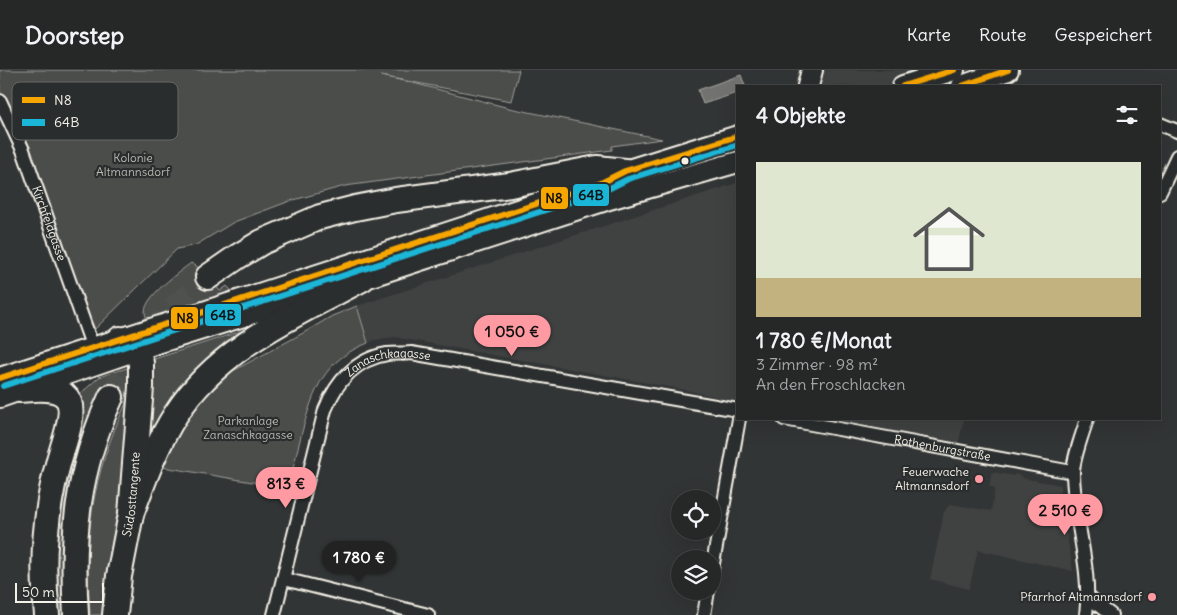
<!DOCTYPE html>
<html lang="de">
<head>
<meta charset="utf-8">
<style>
	:root { --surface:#262828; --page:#2e3030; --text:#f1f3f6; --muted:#a4a6a8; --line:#424445; --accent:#ff9aa2 }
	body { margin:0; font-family:Delius,sans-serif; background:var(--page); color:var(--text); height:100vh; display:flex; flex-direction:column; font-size:19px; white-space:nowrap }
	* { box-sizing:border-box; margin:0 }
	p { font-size:16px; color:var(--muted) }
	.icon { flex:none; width:28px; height:28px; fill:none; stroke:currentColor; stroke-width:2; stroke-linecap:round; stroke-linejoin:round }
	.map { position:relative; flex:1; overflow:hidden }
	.details { position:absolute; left:736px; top:15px; width:425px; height:335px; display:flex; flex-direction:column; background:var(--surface); border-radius:0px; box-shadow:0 5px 20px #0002,0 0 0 1px var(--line) }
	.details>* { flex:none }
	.fabs { position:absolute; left:671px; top:420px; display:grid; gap:10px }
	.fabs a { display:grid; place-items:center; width:50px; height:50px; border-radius:50%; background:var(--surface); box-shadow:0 5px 20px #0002,0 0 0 1px var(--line); font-size:25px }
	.scale { position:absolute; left:15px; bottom:12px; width:89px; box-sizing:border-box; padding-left:5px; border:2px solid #f4f1e8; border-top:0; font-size:14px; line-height:18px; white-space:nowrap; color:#f4f1e8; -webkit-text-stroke:4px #2a2d2e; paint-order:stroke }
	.price { position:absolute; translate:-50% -42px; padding:0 11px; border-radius:18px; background:var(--accent); color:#111; font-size:16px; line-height:32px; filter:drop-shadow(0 1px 2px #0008) }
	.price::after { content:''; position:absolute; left:50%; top:30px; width:15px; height:11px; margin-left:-8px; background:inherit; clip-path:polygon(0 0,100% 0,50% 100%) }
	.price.active { background:#222; color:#fff }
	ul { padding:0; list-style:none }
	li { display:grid; align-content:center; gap:10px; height:265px; padding:0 20px }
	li+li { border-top:1px solid var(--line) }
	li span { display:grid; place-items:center; height:155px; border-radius:0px; color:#555 }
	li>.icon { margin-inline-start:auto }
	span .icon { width:90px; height:90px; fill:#fffc; stroke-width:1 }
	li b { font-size:21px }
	h2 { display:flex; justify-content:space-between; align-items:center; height:60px; padding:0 20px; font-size:21px }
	header { display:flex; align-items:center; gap:30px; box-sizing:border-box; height:70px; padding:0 25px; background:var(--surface); border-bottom:1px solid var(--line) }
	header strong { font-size:24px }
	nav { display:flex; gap:28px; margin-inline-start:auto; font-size:18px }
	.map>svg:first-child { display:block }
	.built { fill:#404242 }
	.green { fill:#4b4d4c; stroke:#a09f9a }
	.water { fill:#727370; stroke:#a6a5a0 }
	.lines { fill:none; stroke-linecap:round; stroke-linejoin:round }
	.highway-tunnel { stroke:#4f5150; stroke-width:24; stroke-dasharray:24 12; stroke-linecap:butt }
	.street-casing { stroke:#f4f1e8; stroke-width:16 }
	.primary-casing { stroke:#f4f1e8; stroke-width:24 }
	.highway-casing { stroke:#f4f1e8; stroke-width:28 }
	.street { stroke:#2a2d2e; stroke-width:12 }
	.primary { stroke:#2a2d2e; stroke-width:20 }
	.highway { stroke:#2a2d2e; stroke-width:24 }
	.bus-1-casing { stroke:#2a2d2e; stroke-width:10 }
	.bus-2-casing { stroke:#2a2d2e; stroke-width:10 }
	.bus-1 { stroke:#f7a600; stroke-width:6 }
	.bus-2 { stroke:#1ab6d8; stroke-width:6 }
	.bus-dot { fill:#f4f1e8; stroke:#2a2d2e; stroke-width:2 }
	.poi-dot { fill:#ff9aa2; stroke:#2a2d2e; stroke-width:2 }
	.labels { text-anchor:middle; stroke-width:4.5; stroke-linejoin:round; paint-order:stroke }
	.park-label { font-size:12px; fill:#b9b8b1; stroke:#2a2d2e }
	.street-label { font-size:12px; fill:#f4f1e8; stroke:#2a2d2e }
	.poi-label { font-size:12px; fill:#f4f1e8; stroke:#2a2d2e; text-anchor:end }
	.key { fill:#2a2d2e; stroke:#676866; stroke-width:1 }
	.key-label { font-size:14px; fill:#f4f1e8 }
	.line-badge { stroke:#2a2d2e; stroke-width:2 }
	.pale-badge-label { font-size:14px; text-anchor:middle; font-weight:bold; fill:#111 }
</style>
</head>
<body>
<header>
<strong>Doorstep</strong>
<nav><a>Karte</a><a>Route</a><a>Gespeichert</a></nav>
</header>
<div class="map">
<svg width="1177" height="545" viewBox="0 0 1177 545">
	<rect width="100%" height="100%" fill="#323535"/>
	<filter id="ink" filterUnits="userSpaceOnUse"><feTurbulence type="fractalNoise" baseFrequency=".02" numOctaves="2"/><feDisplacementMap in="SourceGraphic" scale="10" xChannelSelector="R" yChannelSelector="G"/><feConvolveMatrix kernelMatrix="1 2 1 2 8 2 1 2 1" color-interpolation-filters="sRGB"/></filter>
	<g filter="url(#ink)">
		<!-- built -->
		<g class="built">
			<polygon points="798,0 969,0 920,16 794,16"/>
			<polygon points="737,113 737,332 686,320 394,267 375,270 368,273 357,236"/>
			<polygon points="820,349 964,349 958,375"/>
			<polygon points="992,402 1014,406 1014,404 1022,406 1022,408 1061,415 1053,456 1066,460 1073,501 978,480 969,519 930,509 944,442 950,434 991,441 995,418 989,416"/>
		</g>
		<!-- green -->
		<g class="green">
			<polygon points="0,0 519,0 511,31 381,6 413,13 509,38 662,69 612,76 612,80 345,116 290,131 234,152 196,175 177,179 95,259 75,216 0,24"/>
			<path d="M191,193L201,199L220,221L227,216L231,220L224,229L148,253C147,250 145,245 145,242C145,226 179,202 191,193Z"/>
			<path d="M357,236L368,273C324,290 314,319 302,362C297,381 293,400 288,418L163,397L182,358L205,327L233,301L305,262L332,246Z"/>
			<polygon points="251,258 153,366 149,364 151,290"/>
			<path d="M133,296L121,425L110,483L103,545H84V544L90,543C84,462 92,407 126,333L102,322L67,545H54L50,503L77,327L99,307Z"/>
		</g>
		<!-- water -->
		<polygon class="water" points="741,5 745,16 738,16 737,23 703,34 698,20"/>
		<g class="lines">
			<!-- highway-tunnel -->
			<path class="highway-tunnel" d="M111,327C119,312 127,297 136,283C156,254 182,230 208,207"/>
			<!-- street casing -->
			<g class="street-casing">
				<g id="street">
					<path id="s1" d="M0,31L23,80L93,278"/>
					<polyline points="1160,54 1177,61"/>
					<polyline points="1160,122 1177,86"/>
					<path id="s2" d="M784,349L1072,402"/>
					<polyline points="712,499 739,349"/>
					<polyline points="284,509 428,545"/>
					<polyline points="1088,527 1111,545"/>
					<path id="s3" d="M274,545L325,340C336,312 356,289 387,284C395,283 403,284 411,283L738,340"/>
					<polyline points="704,545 708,521"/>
					<path d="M1086,545C1092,499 1074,451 1073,404C1072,391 1083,363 1087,349"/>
				</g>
			</g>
			<!-- primary casing -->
			<g class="primary-casing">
				<g id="primary">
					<polyline points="808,16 812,0"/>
					<polyline points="903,16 954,0"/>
					<polyline points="962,16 1008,0"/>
					<polyline points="0,308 601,113 625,101 738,66"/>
					<polyline points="0,327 151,275 362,209 606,130 738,92"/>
				</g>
			</g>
			<!-- highway casing -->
			<g class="highway-casing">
				<g id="highway">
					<polyline points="208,207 237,187 262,172 320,147 355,138 396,130 510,115 597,98 625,101"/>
					<path d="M20,320C34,319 57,315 67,328C77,341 63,375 59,390C45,441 41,492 47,545"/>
					<path d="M131,444C144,410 156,375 176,344C219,277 295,245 362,209"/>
					<path d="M76,545C71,465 77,401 111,327"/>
					<path id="s4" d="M115,545L119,506L131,444L141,317V293L138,284L130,274L120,269"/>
				</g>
			</g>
			<!-- street -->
			<use href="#street" class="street"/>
			<!-- primary -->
			<use href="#primary" class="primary"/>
			<!-- highway -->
			<use href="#highway" class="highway"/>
			<!-- bus-1 casing -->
			<g class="bus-1-casing">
				<g id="bus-1">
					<polyline points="903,16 954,0"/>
					<polyline points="962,16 1008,0"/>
					<polyline points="0,308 601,113 625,101 738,66"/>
				</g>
			</g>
			<!-- bus-2 casing -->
			<g class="bus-2-casing">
				<polyline id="bus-2" points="3,316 604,121 628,109 738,75"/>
			</g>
			<!-- bus-1 -->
			<use href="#bus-1" class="bus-1"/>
			<!-- bus-2 -->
			<use href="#bus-2" class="bus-2"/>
		</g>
	</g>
	<!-- markers -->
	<circle class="bus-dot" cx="685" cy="91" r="4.5"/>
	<g class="poi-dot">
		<circle cx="979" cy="409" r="5"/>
		<circle cx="1152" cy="527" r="5"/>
	</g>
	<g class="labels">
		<!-- park labels -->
		<g class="park-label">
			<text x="133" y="92">Kolonie<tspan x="133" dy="14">Altmannsdorf</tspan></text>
			<text x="248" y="355">Parkanlage<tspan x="248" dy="14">Zanaschkagasse</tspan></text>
		</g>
		<!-- street labels -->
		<g class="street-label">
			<text dy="4" stroke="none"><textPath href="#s1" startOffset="132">Kirchfeldgasse</textPath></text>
			<text dy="4" stroke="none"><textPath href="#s3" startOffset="298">Zanaschkagasse</textPath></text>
			<text dy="4" stroke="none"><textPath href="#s2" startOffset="161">Rothenburgstraße</textPath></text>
			<text dy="4" stroke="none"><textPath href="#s4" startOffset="122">Südosttangente</textPath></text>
		</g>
		<!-- poi labels -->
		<g class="poi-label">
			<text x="969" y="406">Feuerwache<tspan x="969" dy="14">Altmannsdorf</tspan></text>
			<text x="1142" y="531">Pfarrhof Altmannsdorf</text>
		</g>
	</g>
	<!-- legend -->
	<rect x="12" y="12" width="166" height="58" rx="8" class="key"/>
	<rect x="22" y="27" width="23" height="6" fill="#f7a600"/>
	<rect x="22" y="49" width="23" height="7" fill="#1ab6d8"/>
	<g class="key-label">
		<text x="54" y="35">N8</text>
		<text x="54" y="57">64B</text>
	</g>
	<g class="line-badge">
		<rect x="572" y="113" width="38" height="24" rx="5" fill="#1ab6d8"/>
		<rect x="540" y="116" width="29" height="24" rx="5" fill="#f7a600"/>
		<rect x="204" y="233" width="38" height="24" rx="5" fill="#1ab6d8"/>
		<rect x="170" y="236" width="29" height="24" rx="5" fill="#f7a600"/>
	</g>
	<g class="pale-badge-label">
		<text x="591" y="130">64B</text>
		<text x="554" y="133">N8</text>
		<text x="223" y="250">64B</text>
		<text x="185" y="253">N8</text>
	</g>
</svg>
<div class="fabs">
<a><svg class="icon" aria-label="locate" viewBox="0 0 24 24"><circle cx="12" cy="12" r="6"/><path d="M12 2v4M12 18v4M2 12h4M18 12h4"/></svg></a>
<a><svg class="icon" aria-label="layers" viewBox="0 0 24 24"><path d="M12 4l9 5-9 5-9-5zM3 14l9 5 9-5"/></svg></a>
</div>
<div class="scale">50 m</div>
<b class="price" style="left:512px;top:287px">1 050 €</b>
<b class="price" style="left:286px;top:439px">813 €</b>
<b class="price" style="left:1065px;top:466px">2 510 €</b>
<b class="price active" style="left:359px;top:513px">1 780 €</b>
<section class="details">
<h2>4 Objekte<svg class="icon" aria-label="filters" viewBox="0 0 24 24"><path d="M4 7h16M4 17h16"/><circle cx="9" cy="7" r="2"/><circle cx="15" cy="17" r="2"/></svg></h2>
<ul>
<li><span style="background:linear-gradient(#dfe7d0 75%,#c2b280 0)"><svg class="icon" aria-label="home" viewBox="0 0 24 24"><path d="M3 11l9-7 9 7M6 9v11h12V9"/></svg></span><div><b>1 780 €/Monat</b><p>3 Zimmer · 98 m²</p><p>An den Froschlacken</p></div></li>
</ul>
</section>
</div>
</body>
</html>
